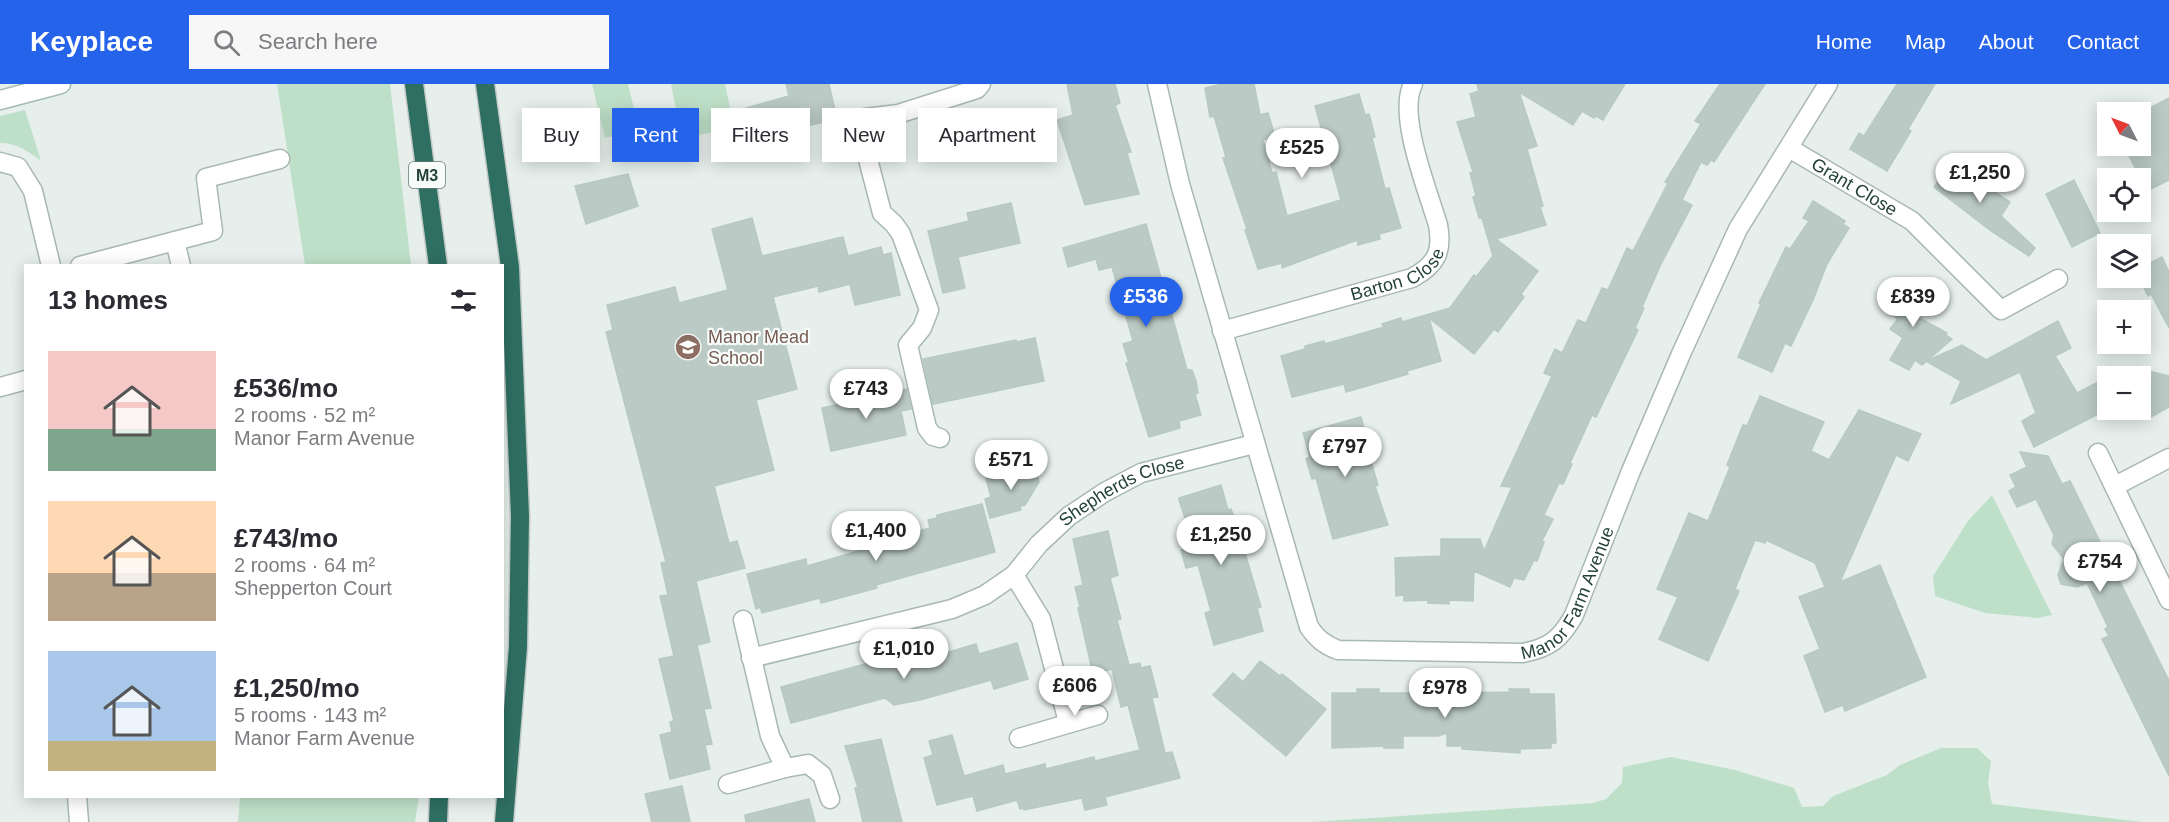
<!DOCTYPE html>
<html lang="en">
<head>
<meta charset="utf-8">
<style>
	:root { --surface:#fff; --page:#f7f7f7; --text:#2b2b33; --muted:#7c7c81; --accent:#2563eb }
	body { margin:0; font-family:Arial,sans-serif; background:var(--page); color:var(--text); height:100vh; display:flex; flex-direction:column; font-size:22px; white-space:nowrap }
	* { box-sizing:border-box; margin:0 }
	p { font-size:20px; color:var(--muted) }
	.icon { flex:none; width:33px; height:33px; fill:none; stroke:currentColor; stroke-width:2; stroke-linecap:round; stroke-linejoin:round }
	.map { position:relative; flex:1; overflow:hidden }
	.panel { position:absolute; left:24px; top:180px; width:480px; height:534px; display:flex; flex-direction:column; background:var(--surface); border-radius:0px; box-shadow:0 3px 15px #0003 }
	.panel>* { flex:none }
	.top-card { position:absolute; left:522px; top:24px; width:570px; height:54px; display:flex; gap:12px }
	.needle { width:39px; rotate:312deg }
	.fabs { position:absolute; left:2097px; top:18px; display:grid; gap:12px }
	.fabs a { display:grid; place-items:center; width:54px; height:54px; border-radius:0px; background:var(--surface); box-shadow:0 3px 15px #0003; font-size:30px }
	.price { position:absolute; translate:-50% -51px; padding:0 14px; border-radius:21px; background:#fff; color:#222; font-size:20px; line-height:39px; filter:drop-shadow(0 2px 3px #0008) }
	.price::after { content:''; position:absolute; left:50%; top:36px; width:18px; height:14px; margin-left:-9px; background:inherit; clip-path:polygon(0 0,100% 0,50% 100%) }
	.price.active { background:var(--accent); color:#fff }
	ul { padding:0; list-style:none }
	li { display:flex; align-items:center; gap:18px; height:150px; padding:0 24px }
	li span { display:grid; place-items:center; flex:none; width:168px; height:120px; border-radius:0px; color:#555 }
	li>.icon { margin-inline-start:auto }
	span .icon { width:72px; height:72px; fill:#fffc; stroke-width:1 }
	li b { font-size:26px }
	h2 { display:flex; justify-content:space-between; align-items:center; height:72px; padding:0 24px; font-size:26px }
	.pill { padding:0 21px; border-radius:0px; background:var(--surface); box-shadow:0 3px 15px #0003; font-size:21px; line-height:54px }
	.pill.active { background:var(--accent); color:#fff }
	header { display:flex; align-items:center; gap:36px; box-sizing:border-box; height:84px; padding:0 30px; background:var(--accent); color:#fff }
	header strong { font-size:28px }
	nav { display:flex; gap:33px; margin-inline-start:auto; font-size:21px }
	.search { width:420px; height:54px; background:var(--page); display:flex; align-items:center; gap:15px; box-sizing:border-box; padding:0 21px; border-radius:0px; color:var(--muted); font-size:22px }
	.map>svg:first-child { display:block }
	.green { fill:#bfe0c8 }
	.building { fill:#bbcac4; stroke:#b8c9c2; stroke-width:1.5 }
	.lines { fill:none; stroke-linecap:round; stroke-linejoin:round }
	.street-casing { stroke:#a8b8b2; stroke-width:21 }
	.secondary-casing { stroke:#a4bbb3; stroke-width:21 }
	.highway-casing { stroke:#c2cac8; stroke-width:21 }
	.street { stroke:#fff; stroke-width:18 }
	.secondary { stroke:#fff; stroke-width:18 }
	.highway { stroke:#2f6f62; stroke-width:18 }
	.labels { text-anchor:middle; stroke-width:4.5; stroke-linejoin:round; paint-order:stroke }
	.shield { fill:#f7fbf9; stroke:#637a73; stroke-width:1.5 }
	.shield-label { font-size:16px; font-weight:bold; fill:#24423a }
	.street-label { font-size:18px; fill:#24423a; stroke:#f7fbf9 }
	.education-label { font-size:18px; fill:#785e54; stroke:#f7fbf9; text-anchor:start }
</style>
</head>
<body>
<header>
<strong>Keyplace</strong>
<div class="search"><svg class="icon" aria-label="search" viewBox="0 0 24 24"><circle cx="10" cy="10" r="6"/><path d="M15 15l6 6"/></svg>Search here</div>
<nav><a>Home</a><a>Map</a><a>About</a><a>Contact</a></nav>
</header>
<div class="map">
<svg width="2169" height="738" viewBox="0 0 2169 738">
	<rect width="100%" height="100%" fill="#e6efeb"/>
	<!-- green -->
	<g class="green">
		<polygon points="277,0 390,0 411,181 305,181"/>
		<polygon points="592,0 628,0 639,46 605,54"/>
		<polygon points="671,0 725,0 734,43 682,55"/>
		<path d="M25,26L41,77C28,67 17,59 0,59V32Z"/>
		<polygon points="1992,411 2052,531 2038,534 1985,529 1935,512 1933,492 1968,437"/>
		<polygon points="1941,664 1977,664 1991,677 1988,699 1992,720 2142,738 1313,738 1593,719 1606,715 1622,699 1623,683 1671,673 1735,686 1794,704 1802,723 1823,722 1833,712 1887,691 1900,681"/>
		<polygon points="240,713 419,712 419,713 415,738 238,738"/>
	</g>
	<!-- building -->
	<g class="building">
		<polygon points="786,0 829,0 837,35 751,55 746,24 789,12"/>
		<polygon points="1067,0 1115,0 1120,19 1115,21 1131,68 1127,69 1139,110 1085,121 1057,36 1073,31"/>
		<polygon points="1222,0 1254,0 1260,31 1268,29 1275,52 1263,56 1272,89 1276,88 1287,132 1341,116 1315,22 1359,10 1365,31 1369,30 1375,53 1372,54 1385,105 1389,104 1401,144 1379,150 1380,155 1358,161 1357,156 1282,184 1282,179 1258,185 1245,146 1247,145 1223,74 1226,73 1214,32 1210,33 1205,4"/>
		<polygon points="1477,0 1625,0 1603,36 1596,32 1594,34 1582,27 1573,41 1519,8 1537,62 1527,65 1543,122 1540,123 1546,141 1496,155 1538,187 1521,210 1524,213 1498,248 1494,245 1474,270 1429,234 1441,277 1407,287 1408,290 1346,308 1344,300 1292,313 1281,272 1305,265 1305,262 1324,257 1325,260 1384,243 1382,240 1401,234 1402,238 1450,224 1474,191 1476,193 1493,172 1482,134 1479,134 1473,113 1476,112 1470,89 1473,88 1457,38 1476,33 1470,10 1479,7"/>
		<polygon points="1720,0 1765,0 1714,78 1711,76 1707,81 1701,78 1682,116 1692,121 1661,180 1642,223 1644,224 1635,244 1638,246 1596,333 1592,331 1570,379 1572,380 1563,400 1559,399 1544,431 1553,435 1542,457 1544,458 1537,477 1534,476 1524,496 1514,494 1510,503 1474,487 1473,517 1449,516 1449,520 1428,519 1428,516 1404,517 1404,511 1396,512 1395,474 1441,472 1441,455 1480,455 1484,467 1512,403 1501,402 1552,292 1544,289 1555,265 1562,269 1578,236 1586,239 1602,204 1608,206 1627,164 1633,167 1668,99 1665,98 1701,40 1695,37"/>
		<polygon points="1897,0 1935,0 1908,45 1911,47 1887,87 1850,65 1859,49 1864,52"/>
		<polygon points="2169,14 2169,96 2147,107 2124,62 2140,62 2140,29"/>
		<polygon points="1952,76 1977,94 1976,96 2010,118 2001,132 2035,164 2029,172 1991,147 1934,103"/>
		<polygon points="628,90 638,122 586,140 575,102"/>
		<polygon points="2074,96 2100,149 2072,163 2046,110"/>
		<polygon points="1813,117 1845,137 1843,140 1849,144 1827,180 1813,216 1791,262 1785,259 1772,288 1738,273 1761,220 1759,219 1786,163 1790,165 1809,137 1803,134"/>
		<polygon points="1011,119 1020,159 958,173 965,204 943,209 928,147 969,137 967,129"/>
		<polygon points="752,134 762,172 843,153 848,172 881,163 883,171 891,169 900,211 855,221 850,200 819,208 818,202 773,213 797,305 756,316 774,386 714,402 729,459 737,457 745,484 696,497 710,558 697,561 711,624 704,625 712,660 705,661 710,685 670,695 660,651 672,648 670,638 674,637 659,575 674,572 660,512 668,511 661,479 666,478 606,248 613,246 607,221 675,203 679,219 728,206 712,145"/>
		<polygon points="1146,140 1165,208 1169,207 1175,227 1171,228 1187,286 1192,286 1196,297 1198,309 1195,310 1201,331 1179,337 1180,344 1149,353 1126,279 1129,279 1123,260 1133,257 1112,183 1099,186 1096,175 1068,183 1063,164"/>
		<polygon points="2162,173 2169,188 2169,244 2151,210 2148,212 2140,196 2140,184"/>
		<polygon points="1904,193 1923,206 1909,228 1947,249 1946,251 1952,255 1922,281 1915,276 1909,286 1890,276 1903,254 1890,245 1898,235 1883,224"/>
		<polygon points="2058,237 2071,264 2055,272 2077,309 2108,293 2108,325 2034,363 2022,337 2036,329 2020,288 1951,320 1961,297 1926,277 1962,261 1986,276"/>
		<polygon points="1035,254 1044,297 933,320 923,275 1016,256 1017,258"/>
		<polygon points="2145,286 2169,292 2169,323 2151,333 2147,326 2141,329 2139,326 2140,292 2134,292"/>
		<polygon points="907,305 911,325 901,327 906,351 831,367 822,324"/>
		<polygon points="1760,312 1824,338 1811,367 1829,376 1859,326 1921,350 1908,377 1896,371 1840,498 1880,481 1926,593 1845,627 1843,621 1825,628 1804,572 1820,565 1799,513 1825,503 1815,479 1766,456 1765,459 1755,456 1735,505 1739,507 1708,577 1659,555 1678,513 1657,505 1689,429 1708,437 1730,383 1727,381 1743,341 1747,342"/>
		<polygon points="1361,333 1366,351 1363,351 1378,401 1375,402 1388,441 1333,455 1316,394 1312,395 1306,375 1310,373 1303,349"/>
		<polygon points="2020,368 2048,372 2062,400 2070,397 2169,597 2169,692 2102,555 2109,552 2105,545 2108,543 2087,499 2077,503 2061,500 2058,491 2064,475 2052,460 2054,451 2036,415 2017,423 2009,407 2016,403 2010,391 2027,383"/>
		<polygon points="1025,383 1037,389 1039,398 1025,421 1020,422 1021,426 990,434 985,415 991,413 986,395"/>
		<polygon points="1221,401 1228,426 1231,425 1240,452 1261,523 1257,524 1263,547 1214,561 1205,529 1211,527 1198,481 1186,484 1181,466 1194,462 1179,416 1179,414"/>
		<polygon points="982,420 995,468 937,484 876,501 877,504 821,519 820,514 762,529 760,523 756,525 747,490 806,475 807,482 869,464 868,461 930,444 928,436 937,434 937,431"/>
		<polygon points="1108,447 1118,491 1110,494 1121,535 1117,536 1129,581 1140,579 1141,584 1150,582 1158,613 1152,614 1165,669 1172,668 1180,694 1105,713 1107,721 1085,726 1082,714 1024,726 1023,724 1020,725 1017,716 977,727 973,712 937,721 924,674 933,671 929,657 952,651 964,692 1003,681 1005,690 1045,680 1046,685 1094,673 1095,677 1140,666 1128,621 1121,623 1112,585 1093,590 1078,524 1080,523 1075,503 1083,501 1073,455"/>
		<polygon points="1017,559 1028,595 994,605 991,596 920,616 894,621 885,614 791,639 781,603 898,571 900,576 938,566 939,571 976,560 979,570"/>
		<polygon points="1260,577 1280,592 1282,590 1326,625 1286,672 1213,611 1233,589 1243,598"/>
		<polygon points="1357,605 1379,605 1379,609 1433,609 1433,605 1454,605 1454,609 1510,608 1509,605 1529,605 1529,610 1554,610 1556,659 1551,659 1551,664 1520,665 1520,669 1462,665 1462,662 1447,662 1447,649 1438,652 1403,652 1403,664 1384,664 1384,662 1332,664 1332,609 1357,609"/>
		<polygon points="881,655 902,738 863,738 855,704 858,704 845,662"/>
		<polygon points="682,702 690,738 652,738 645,710"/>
		<polygon points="809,715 815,738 746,738 745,731"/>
	</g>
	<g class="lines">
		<!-- street casing -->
		<g class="street-casing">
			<g id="street">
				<path id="s1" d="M1157,0L1180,100L1309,543C1317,555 1325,561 1338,566L1523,569C1549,564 1561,555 1574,531L1631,387L1681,270L1738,145L1828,0"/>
				<path id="s2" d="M1789,64L1912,137L2001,226L2058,195"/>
				<polyline points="0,78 18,83 33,107 51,182"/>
				<polyline points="175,157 181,182"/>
				<polyline points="80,182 213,147 206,94 280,75"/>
				<path id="s3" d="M1222,247L1412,194C1436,181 1443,168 1438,141C1428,107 1397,31 1413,0"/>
				<polyline points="0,303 26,296"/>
				<polyline points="940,354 933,352 927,344 908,261 922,244 929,226 901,150 894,140 882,129 862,52 865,34 898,30 977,5 981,0"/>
				<polyline points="2098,369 2169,516"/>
				<polyline points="2115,402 2169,374"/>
				<polyline points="1014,491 1041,535 1068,638"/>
				<polyline points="743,536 770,652 785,684 808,680 822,691 830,715"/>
				<path id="s4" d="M751,574L952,525L985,511L1014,491L1039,460L1069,432L1105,408L1141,389L1254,360"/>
				<polyline points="1019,654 1098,631"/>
				<polyline points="728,700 785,684"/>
				<polyline points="77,712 79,738"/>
			</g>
		</g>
		<!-- secondary casing -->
		<g class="secondary-casing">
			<polyline id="secondary" points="0,16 61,0"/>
		</g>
		<!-- highway casing -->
		<g class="highway-casing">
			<g id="highway">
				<polyline points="414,0 438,182"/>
				<polyline points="485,0 510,183 520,432 518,563 504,738"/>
				<polyline points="438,738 439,712"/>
			</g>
		</g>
		<!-- street -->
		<use href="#street" class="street"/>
		<!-- secondary -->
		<use href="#secondary" class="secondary"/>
		<!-- highway -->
		<use href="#highway" class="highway"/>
	</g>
	<!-- icons -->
	<defs>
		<g id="school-disc" transform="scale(1.35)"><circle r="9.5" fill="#8d6e63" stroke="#f7fbf9"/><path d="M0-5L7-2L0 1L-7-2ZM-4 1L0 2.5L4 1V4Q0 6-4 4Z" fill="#fff"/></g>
	</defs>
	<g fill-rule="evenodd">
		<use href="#school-disc" x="688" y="263"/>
	</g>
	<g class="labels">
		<!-- shield labels -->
		<rect class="shield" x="409" y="78" width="36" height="26" rx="4.5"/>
		<g class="shield-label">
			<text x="427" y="97">M3</text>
		</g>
		<!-- street labels -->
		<g class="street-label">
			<text dy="6" stroke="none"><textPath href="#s2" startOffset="76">Grant Close</textPath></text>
			<text dy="6" stroke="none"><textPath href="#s3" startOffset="186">Barton Close</textPath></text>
			<text dy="6" stroke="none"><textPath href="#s4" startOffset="418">Shepherds Close</textPath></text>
			<text dy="6" stroke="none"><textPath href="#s1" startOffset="866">Manor Farm Avenue</textPath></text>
		</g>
		<!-- education labels -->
		<g class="education-label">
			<text x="708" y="259">Manor Mead<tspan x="708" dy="21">School</tspan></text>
		</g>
	</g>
</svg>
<div class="fabs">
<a><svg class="needle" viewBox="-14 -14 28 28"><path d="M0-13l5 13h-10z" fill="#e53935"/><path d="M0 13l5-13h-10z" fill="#7c7c81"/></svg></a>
<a><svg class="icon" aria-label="locate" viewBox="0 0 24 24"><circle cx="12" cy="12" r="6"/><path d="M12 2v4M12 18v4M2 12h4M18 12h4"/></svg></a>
<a><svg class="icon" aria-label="layers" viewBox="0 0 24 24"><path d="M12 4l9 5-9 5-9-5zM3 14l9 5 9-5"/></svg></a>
<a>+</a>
<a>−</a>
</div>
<b class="price" style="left:1302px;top:95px">£525</b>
<b class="price" style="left:1980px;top:120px">£1,250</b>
<b class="price active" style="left:1146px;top:244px">£536</b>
<b class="price" style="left:1913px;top:244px">£839</b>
<b class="price" style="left:866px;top:336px">£743</b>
<b class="price" style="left:1345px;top:394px">£797</b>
<b class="price" style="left:1011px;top:407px">£571</b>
<b class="price" style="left:876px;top:478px">£1,400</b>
<b class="price" style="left:1221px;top:482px">£1,250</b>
<b class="price" style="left:2100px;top:509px">£754</b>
<b class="price" style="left:904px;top:596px">£1,010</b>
<b class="price" style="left:1075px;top:633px">£606</b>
<b class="price" style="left:1445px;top:635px">£978</b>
<div class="top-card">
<a class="pill">Buy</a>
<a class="pill active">Rent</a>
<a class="pill">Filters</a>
<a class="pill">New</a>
<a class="pill">Apartment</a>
</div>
<section class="panel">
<h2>13 homes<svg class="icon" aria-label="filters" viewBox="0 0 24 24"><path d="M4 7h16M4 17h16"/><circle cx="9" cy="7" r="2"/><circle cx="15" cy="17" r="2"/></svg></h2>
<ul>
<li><span style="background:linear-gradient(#f6c9c9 65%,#7fa58c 0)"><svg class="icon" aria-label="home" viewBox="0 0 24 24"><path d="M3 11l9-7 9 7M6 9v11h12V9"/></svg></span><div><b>£536/mo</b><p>2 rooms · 52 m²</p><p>Manor Farm Avenue</p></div></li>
<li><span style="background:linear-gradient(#ffd9b3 60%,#b9a48a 0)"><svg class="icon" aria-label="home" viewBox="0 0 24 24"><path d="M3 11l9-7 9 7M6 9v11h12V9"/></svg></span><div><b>£743/mo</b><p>2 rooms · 64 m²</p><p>Shepperton Court</p></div></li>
<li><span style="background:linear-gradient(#a9c7e8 75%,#c2b280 0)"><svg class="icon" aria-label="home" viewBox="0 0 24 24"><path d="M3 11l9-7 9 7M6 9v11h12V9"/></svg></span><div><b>£1,250/mo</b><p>5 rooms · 143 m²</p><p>Manor Farm Avenue</p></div></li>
</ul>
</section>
</div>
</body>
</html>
